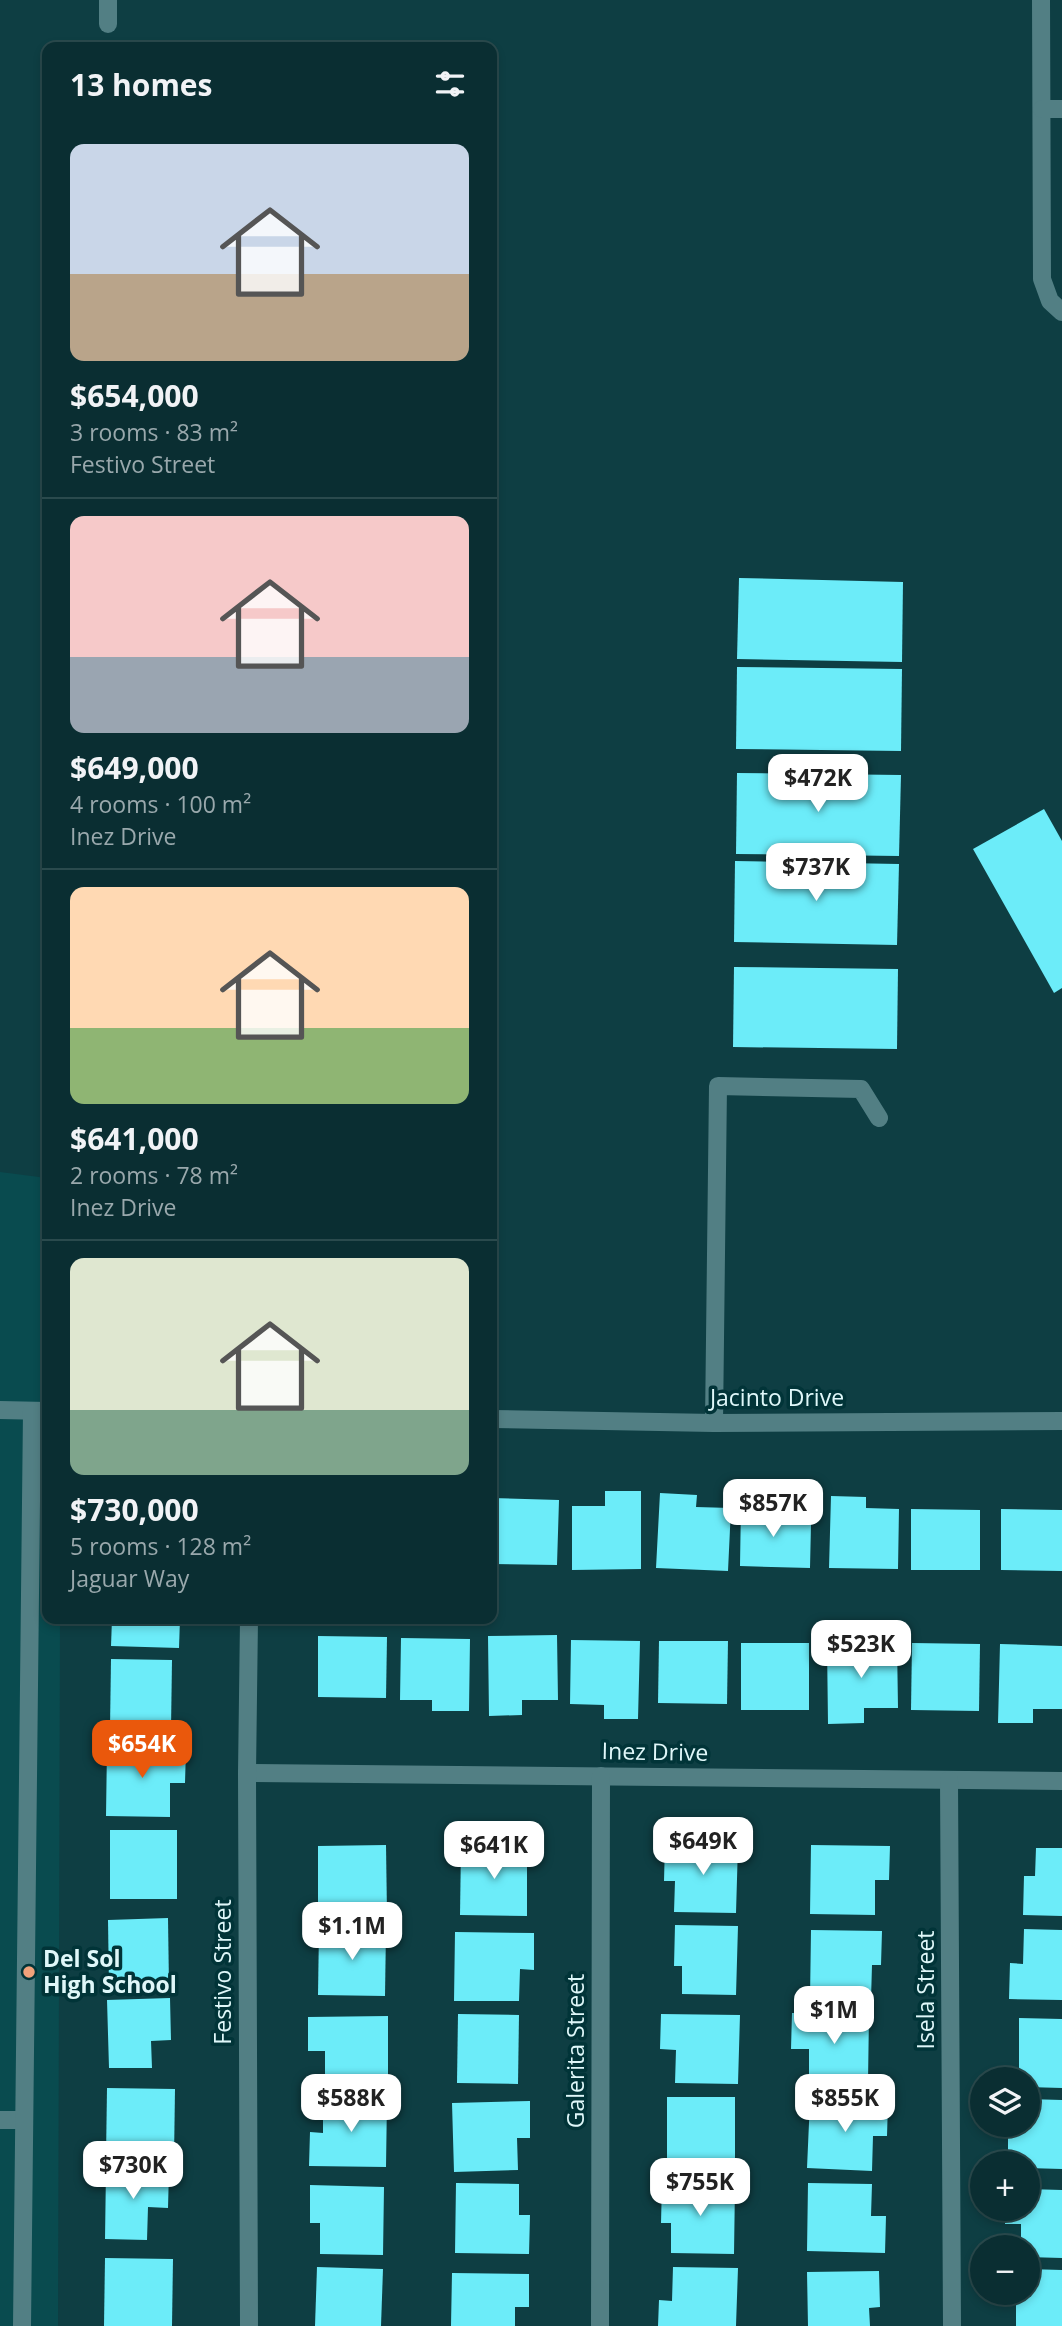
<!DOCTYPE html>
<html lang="en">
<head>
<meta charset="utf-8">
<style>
	:root { --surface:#0a2e32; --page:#183a3e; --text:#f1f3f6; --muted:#99a8ac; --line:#2a4a4d; --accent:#ea580c }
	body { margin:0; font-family:"Open Sans",sans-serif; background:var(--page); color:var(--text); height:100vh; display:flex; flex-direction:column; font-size:26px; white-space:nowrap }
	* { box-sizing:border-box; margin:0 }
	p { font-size:23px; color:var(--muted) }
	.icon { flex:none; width:38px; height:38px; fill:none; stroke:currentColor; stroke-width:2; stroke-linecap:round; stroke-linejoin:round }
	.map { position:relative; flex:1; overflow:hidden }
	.drawer { position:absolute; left:42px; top:42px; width:455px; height:1582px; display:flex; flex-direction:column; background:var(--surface); border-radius:14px; box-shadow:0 4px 10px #0003,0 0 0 2px var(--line) }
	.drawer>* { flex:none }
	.fabs { position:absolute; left:970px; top:2067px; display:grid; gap:14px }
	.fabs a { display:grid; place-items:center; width:70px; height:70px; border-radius:50%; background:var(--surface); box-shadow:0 4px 10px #0003,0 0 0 2px var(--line); font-size:35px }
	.price { position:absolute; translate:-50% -60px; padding:0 16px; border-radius:14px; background:#fff; color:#222; font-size:23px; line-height:46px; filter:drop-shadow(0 2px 4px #0008) }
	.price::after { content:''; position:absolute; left:50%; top:42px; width:21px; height:16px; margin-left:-10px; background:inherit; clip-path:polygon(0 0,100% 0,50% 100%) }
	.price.active { background:var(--accent); color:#fff }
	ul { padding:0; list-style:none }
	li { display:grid; align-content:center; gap:14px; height:371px; padding:0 28px }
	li+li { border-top:2px solid var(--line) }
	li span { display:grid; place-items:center; height:217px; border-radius:14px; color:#555 }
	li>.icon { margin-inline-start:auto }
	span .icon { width:126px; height:126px; fill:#fffc; stroke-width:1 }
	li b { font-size:30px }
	h2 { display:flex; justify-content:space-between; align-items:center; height:84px; padding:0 28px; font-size:30px }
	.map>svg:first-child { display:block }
	.built { fill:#094b4f }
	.building { fill:#6cecf9 }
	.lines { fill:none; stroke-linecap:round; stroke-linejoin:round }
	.service { stroke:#527f84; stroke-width:18 }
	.minor { stroke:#527f84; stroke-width:18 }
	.poi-dot { fill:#f1a27b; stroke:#013438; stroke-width:2.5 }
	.labels { text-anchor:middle; stroke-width:7; stroke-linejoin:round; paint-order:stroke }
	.street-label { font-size:23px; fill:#dff7f9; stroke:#013438 }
	.poi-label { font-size:23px; font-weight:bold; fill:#dff7f9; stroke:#013438; text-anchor:start }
</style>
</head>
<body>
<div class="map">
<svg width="1062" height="2326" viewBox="0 0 1062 2326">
	<rect width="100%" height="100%" fill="#0e3e43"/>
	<!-- built -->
	<polygon class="built" points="0,1172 47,1178 47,1619 60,1619 58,2326 0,2326"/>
	<!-- building -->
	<g class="building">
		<polygon points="739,578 903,582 902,662 737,659"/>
		<polygon points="737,667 902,669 901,751 736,749"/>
		<polygon points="737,773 901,775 899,856 736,854"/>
		<polygon points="1044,809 1062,841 1062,988 1054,993 973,849"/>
		<polygon points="735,861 899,864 897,945 734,942"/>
		<polygon points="734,967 898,969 897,1049 733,1047"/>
		<polygon points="605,1491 641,1491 641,1569 572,1570 572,1506 605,1506"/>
		<polygon points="660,1493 697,1495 696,1507 731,1508 728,1571 656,1568"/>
		<polygon points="831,1496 866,1497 866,1508 899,1509 898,1569 829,1568"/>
		<polygon points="492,1498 559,1500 557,1565 492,1564"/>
		<polygon points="741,1504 782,1505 782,1523 811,1524 810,1568 740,1566"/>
		<polygon points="911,1509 980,1510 980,1570 911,1570"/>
		<polygon points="1001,1509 1062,1510 1062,1571 1001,1570"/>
		<polygon points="112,1619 180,1619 179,1648 111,1646"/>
		<polygon points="557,1635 558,1700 522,1700 522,1715 489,1716 488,1636"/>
		<polygon points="318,1636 387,1637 386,1698 318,1697"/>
		<polygon points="401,1638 470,1639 469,1711 432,1711 432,1700 400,1700"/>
		<polygon points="571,1640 640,1641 638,1719 604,1719 604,1705 570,1704"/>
		<polygon points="659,1641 728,1641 727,1704 658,1703"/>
		<rect x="741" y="1643" width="68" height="67"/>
		<polygon points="897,1643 898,1708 864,1708 864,1723 828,1724 827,1644"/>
		<polygon points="912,1643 980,1644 979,1711 911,1710"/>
		<polygon points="1000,1644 1062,1646 1062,1709 1033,1709 1033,1723 998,1723"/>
		<polygon points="111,1659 172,1660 171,1729 110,1728"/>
		<polygon points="107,1747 186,1749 185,1783 170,1783 170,1817 106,1816"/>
		<rect x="110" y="1830" width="67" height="69"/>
		<polygon points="665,1843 738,1845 736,1913 674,1912 675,1881 664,1881"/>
		<polygon points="386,1845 387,1915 318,1915 318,1846"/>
		<polygon points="811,1845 890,1846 889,1880 875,1880 875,1915 810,1914"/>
		<polygon points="461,1846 527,1848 527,1916 460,1915"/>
		<polygon points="1036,1848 1062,1848 1062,1916 1023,1915 1024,1876 1035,1876"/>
		<polygon points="168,1918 169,1987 109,1988 108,1920"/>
		<polygon points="675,1925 738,1926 736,1995 682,1994 682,1966 674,1966"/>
		<polygon points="319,1928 386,1929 385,1996 318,1995"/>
		<polygon points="1024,1929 1062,1930 1062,2000 1009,1999 1010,1963 1023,1964"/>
		<polygon points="811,1930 882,1931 881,1965 872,1965 871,2000 810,1999"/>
		<polygon points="455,1932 534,1933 534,1970 520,1969 519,2001 454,2001"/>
		<polygon points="170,1998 171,2040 151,2041 152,2068 109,2068 107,2000"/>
		<polygon points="792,2013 869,2014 868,2083 809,2081 809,2049 791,2049"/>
		<polygon points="458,2014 519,2015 518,2084 457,2083"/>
		<polygon points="661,2014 740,2015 738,2084 675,2083 676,2050 660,2049"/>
		<polygon points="388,2016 388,2085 325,2086 325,2051 308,2051 308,2017"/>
		<polygon points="1019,2018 1062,2019 1062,2088 1027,2087 1027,2079 1019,2079"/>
		<polygon points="107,2088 175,2089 174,2158 106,2157"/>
		<polygon points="323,2097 387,2099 386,2167 309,2166 310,2132 323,2133"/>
		<rect x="667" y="2097" width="68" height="69"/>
		<polygon points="1027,2099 1062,2100 1062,2169 1027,2168 1027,2163 1008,2163 1008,2133 1022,2134 1022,2124 1027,2124"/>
		<polygon points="810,2100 888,2102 887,2136 873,2136 872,2171 807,2168"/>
		<polygon points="530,2101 530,2138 517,2138 518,2170 454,2172 452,2103"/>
		<polygon points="106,2169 169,2171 168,2208 148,2207 147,2240 105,2239"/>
		<polygon points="456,2183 519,2184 519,2215 530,2215 529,2254 455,2253"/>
		<polygon points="808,2183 872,2184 871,2216 886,2216 885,2253 807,2251"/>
		<polygon points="662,2184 735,2185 734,2254 671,2253 671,2223 661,2223"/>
		<polygon points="310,2185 384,2187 383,2255 320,2254 320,2223 310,2223"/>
		<polygon points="1027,2189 1062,2190 1062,2258 1027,2257 1027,2247 1021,2247 1021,2224 1005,2224 1005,2208 1027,2208"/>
		<polygon points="105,2258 173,2259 172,2326 104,2326"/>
		<polygon points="317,2267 383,2269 381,2326 315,2326"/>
		<polygon points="673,2267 738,2268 736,2326 658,2326 659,2300 672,2301"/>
		<polygon points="1027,2269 1062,2270 1062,2326 1016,2326 1016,2292 1027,2292"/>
		<polygon points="879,2271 880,2307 869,2308 870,2326 808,2326 807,2272"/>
		<polygon points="452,2273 529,2274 529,2307 515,2307 515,2326 451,2326"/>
	</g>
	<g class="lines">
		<!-- service -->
		<g class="service">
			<polyline points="1041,0 1042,279 1050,301 1062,312"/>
			<polyline points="1042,109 1062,109"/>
			<polyline points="714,1423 718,1086 861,1089 879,1118"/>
			<polyline points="0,2120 24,2120"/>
		</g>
		<!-- minor -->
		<g class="minor">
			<polyline points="108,24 108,0"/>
			<polyline points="0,1410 47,1411"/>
			<polyline points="492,1419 714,1423 1062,1421"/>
			<polyline points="247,1773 1062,1781"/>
			<polyline points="949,1780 952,2326"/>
			<polyline points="22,2326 32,1411"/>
			<polyline points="249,2326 247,1773 249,1619"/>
			<polyline points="600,2326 601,1776"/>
		</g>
	</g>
	<!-- markers -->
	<circle class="poi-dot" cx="29" cy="1972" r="7"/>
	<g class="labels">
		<!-- street labels -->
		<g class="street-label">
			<text x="777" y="1406">Jacinto Drive</text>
			<text transform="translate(655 1752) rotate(1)" y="8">Inez Drive</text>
			<text transform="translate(223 1972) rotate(-90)" y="8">Festivo Street</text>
			<text transform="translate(926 1990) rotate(-90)" y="8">Isela Street</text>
			<text transform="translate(576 2051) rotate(-90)" y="8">Galerita Street</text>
		</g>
		<!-- poi labels -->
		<g class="poi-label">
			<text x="43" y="1967">Del Sol<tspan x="43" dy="26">High School</tspan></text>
		</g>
	</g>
</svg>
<div class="fabs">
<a><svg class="icon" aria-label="layers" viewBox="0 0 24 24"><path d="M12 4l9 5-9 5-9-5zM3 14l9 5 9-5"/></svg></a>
<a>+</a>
<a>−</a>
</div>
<b class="price" style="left:818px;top:814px">$472K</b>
<b class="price" style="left:816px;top:903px">$737K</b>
<b class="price" style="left:773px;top:1539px">$857K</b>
<b class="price" style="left:861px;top:1680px">$523K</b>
<b class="price active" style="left:142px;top:1780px">$654K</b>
<b class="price" style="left:703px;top:1877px">$649K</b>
<b class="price" style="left:494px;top:1881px">$641K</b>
<b class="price" style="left:352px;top:1962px">$1.1M</b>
<b class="price" style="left:834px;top:2046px">$1M</b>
<b class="price" style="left:351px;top:2134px">$588K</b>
<b class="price" style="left:845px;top:2134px">$855K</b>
<b class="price" style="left:133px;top:2201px">$730K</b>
<b class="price" style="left:700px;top:2218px">$755K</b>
<section class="drawer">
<h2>13 homes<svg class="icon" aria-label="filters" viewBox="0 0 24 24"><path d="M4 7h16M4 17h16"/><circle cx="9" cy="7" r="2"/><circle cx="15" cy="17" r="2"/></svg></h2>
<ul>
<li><span style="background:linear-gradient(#c9d6e8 60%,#b9a48a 0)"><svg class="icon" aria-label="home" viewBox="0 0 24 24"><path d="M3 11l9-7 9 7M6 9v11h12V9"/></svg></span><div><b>$654,000</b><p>3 rooms · 83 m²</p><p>Festivo Street</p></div></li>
<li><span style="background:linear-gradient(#f6c9c9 65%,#9aa5b1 0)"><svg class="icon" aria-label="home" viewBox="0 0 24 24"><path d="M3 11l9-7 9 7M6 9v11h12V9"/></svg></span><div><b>$649,000</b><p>4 rooms · 100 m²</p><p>Inez Drive</p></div></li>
<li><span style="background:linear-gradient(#ffd9b3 65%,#8fb573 0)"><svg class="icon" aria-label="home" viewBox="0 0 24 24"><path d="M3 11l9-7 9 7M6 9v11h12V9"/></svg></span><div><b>$641,000</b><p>2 rooms · 78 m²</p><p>Inez Drive</p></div></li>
<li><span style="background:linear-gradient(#dfe7d0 70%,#7fa58c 0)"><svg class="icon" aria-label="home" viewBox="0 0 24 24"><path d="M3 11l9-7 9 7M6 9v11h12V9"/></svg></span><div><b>$730,000</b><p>5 rooms · 128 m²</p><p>Jaguar Way</p></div></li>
</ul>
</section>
</div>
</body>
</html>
